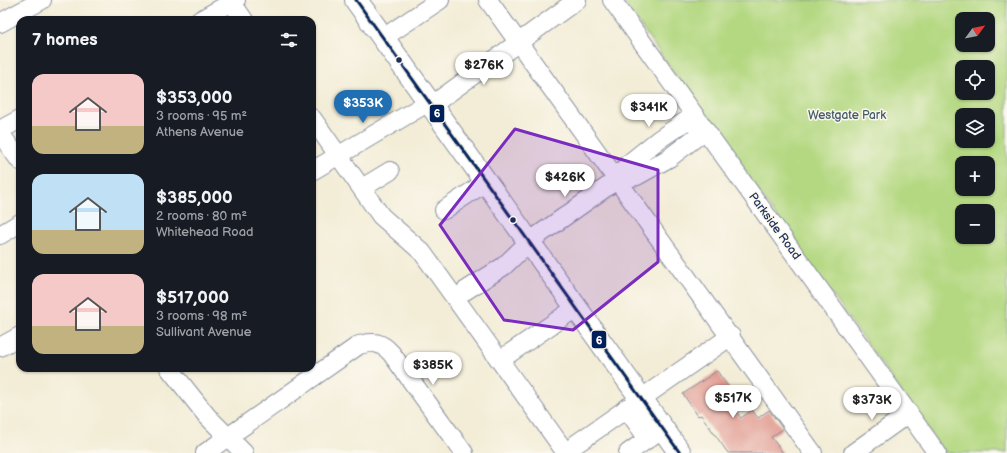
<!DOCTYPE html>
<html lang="en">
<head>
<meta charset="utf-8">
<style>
	:root { --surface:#171b24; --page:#20242c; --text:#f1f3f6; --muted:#9ea1a6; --accent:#1f6fb2 }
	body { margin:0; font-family:"Balsamiq Sans",sans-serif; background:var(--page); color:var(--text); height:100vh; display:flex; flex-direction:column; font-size:15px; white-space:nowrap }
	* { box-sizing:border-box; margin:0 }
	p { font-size:13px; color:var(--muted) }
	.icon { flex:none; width:22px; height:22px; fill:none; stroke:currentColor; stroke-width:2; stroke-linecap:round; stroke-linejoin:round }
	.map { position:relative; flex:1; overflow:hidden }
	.sheet { position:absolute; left:16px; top:16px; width:300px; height:356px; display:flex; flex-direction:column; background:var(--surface); border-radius:12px; box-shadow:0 1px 3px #0004 }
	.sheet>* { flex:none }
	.needle { width:26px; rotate:58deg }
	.controls { position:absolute; left:955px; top:12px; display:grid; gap:8px }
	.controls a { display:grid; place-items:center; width:40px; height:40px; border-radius:8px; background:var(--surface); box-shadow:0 1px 3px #0004; font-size:20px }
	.price { position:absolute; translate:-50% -34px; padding:0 9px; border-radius:14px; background:#fff; color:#222; font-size:13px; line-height:26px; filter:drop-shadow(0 1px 2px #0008) }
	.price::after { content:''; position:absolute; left:50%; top:24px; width:12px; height:9px; margin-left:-6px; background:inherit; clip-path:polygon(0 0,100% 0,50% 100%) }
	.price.selected { background:var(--accent); color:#fff }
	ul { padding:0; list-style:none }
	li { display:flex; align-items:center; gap:12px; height:100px; padding:0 16px }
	li span { display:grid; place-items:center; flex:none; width:112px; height:80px; border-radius:12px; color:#555 }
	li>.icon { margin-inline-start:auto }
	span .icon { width:48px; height:48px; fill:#fffc; stroke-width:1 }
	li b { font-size:17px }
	h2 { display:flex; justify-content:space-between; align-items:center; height:48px; padding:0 16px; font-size:17px }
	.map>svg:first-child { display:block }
	.green { fill:#b4d881; stroke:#688470; fill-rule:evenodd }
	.building { fill:#e0988f }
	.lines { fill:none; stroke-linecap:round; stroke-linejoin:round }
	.minor-casing { stroke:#878e9a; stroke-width:20 }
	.major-casing { stroke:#878e9a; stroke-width:24 }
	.minor { stroke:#fff; stroke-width:18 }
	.major { stroke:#fff; stroke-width:22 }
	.bus-1-casing { stroke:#fbf7ec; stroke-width:6 }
	.bus-1 { stroke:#00205b; stroke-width:3 }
	.marked { fill:#7b2cbf; fill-opacity:0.2; stroke:#7b2cbf; stroke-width:3; stroke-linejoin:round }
	.bus-dot { fill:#1b2f5e; stroke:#fbf7ec; stroke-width:1.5 }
	.labels { text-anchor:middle; stroke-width:3; stroke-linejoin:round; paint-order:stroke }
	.park-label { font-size:12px; fill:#415967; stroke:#fbf7ec }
	.street-label { font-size:12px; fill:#1b2f5e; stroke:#fbf7ec }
	.line-badge { stroke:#fbf7ec; stroke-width:1.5 }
	.badge-label { font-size:11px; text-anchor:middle; font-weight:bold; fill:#fff }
</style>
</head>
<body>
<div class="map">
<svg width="1007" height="453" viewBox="0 0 1007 453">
	<rect width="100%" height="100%" fill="#fbf7ec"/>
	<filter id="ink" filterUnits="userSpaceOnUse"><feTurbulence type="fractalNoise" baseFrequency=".025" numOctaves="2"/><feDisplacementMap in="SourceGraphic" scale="8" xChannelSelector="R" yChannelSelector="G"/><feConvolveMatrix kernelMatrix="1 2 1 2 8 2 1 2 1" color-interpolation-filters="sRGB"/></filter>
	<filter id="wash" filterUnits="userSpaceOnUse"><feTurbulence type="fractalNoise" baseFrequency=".012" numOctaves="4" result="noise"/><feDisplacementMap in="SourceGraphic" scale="16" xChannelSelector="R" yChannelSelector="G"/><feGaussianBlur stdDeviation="0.9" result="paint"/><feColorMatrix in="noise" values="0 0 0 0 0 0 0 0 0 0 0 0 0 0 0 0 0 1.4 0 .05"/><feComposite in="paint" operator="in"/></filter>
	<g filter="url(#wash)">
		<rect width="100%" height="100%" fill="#f3edd7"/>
		<!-- green -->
		<path class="green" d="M622,0H1007V453H945ZM962,19H988V45H962ZM962,67H988V93H962ZM962,115H988V141H962ZM962,163H988V189H962ZM962,211H988V237H962Z"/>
		<g id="blocks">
			<!-- building -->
			<polygon class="building" points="717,371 732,392 725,397 741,418 752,410 758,418 769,410 783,429 771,437 783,453 728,453 701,415 698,416 683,394"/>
		</g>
	</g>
	<g filter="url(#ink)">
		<use href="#blocks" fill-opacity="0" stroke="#878e9a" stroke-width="1"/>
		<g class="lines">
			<!-- minor casing -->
			<g class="minor-casing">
				<g id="minor">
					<polyline points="230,0 244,20"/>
					<polyline points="488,0 813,453"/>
					<polyline points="612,0 937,453"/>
					<polyline points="200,20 236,0"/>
					<polyline points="0,23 42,0"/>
					<polyline points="383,38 440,0"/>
					<polyline points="432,105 577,0"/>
					<polyline points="312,118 381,216 422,252 566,453"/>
					<polyline points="0,130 20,119"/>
					<polyline points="0,133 20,161"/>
					<polyline points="312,171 429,102"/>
					<polyline points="362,188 390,171"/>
					<polyline points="444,210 486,182"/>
					<polyline points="0,235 20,223"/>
					<polyline points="465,291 504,266 530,241 618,179 628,164 658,140 686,121 701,124 699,135 669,158 637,176 618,179"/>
					<polyline points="0,347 20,336"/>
					<polyline points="500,360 577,307"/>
					<polyline points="169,368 207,416 244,453"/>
					<polyline points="626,408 648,439"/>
					<polyline points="576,444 731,336"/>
					<path d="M205,453L359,345C373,341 381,342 391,353L464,453"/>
					<polyline points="628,453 663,428"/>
					<polyline points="853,453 909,413"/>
				</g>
			</g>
			<!-- major casing -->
			<g class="major-casing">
				<polyline id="major" points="356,0 680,453"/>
			</g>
			<!-- minor -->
			<use href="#minor" class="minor"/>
			<!-- major -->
			<use href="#major" class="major"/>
			<!-- bus-1 casing -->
			<g class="bus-1-casing">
				<polyline id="bus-1" points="356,0 680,453"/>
			</g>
			<!-- bus-1 -->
			<use href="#bus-1" class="bus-1"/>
		</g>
	</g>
	<!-- marked area -->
	<path class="marked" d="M515,129L658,170V262L573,330L504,320L440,225Z"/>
	<!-- markers -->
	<g class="bus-dot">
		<circle cx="399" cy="60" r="3.5"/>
		<circle cx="513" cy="220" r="3.5"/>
	</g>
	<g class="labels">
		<!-- park labels -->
		<g class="park-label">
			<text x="847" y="119">Westgate Park</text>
		</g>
		<!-- street labels -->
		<g class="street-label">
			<text transform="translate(775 226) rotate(54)" y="4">Parkside Road</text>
		</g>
	</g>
	<g class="line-badge">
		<rect x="429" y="104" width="16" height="19" rx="4" fill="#00205b"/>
		<rect x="591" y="330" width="16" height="19" rx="4" fill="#00205b"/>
	</g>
	<g class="badge-label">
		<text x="437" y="117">6</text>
		<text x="599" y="344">6</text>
	</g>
</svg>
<div class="controls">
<a><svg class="needle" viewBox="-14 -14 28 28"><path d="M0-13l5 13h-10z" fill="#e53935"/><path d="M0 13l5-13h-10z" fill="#9ea1a6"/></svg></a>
<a><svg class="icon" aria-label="locate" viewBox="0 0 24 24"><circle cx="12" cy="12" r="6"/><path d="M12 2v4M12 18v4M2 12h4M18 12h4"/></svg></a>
<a><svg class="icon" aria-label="layers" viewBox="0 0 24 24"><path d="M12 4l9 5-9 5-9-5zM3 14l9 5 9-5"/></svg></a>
<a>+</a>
<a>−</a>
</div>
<b class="price" style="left:484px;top:86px">$276K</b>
<b class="price selected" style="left:363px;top:124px">$353K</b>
<b class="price" style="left:649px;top:128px">$341K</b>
<b class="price" style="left:565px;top:198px">$426K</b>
<b class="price" style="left:433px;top:386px">$385K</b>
<b class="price" style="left:733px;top:419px">$517K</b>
<b class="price" style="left:872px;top:421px">$373K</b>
<section class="sheet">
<h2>7 homes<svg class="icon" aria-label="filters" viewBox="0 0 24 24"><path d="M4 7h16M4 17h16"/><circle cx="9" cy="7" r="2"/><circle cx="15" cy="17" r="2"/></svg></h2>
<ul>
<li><span style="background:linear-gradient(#f6c9c9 65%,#c2b280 0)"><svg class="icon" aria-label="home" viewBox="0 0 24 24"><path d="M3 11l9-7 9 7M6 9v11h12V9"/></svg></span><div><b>$353,000</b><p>3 rooms · 95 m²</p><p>Athens Avenue</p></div></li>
<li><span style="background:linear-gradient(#bfe0f5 70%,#c2b280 0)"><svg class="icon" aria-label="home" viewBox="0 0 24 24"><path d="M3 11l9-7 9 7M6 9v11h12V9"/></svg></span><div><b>$385,000</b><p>2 rooms · 80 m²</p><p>Whitehead Road</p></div></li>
<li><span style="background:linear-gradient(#f6c9c9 65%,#c2b280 0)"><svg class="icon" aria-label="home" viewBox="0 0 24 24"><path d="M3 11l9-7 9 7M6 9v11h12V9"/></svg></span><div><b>$517,000</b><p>3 rooms · 98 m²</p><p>Sullivant Avenue</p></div></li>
</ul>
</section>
</div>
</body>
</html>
